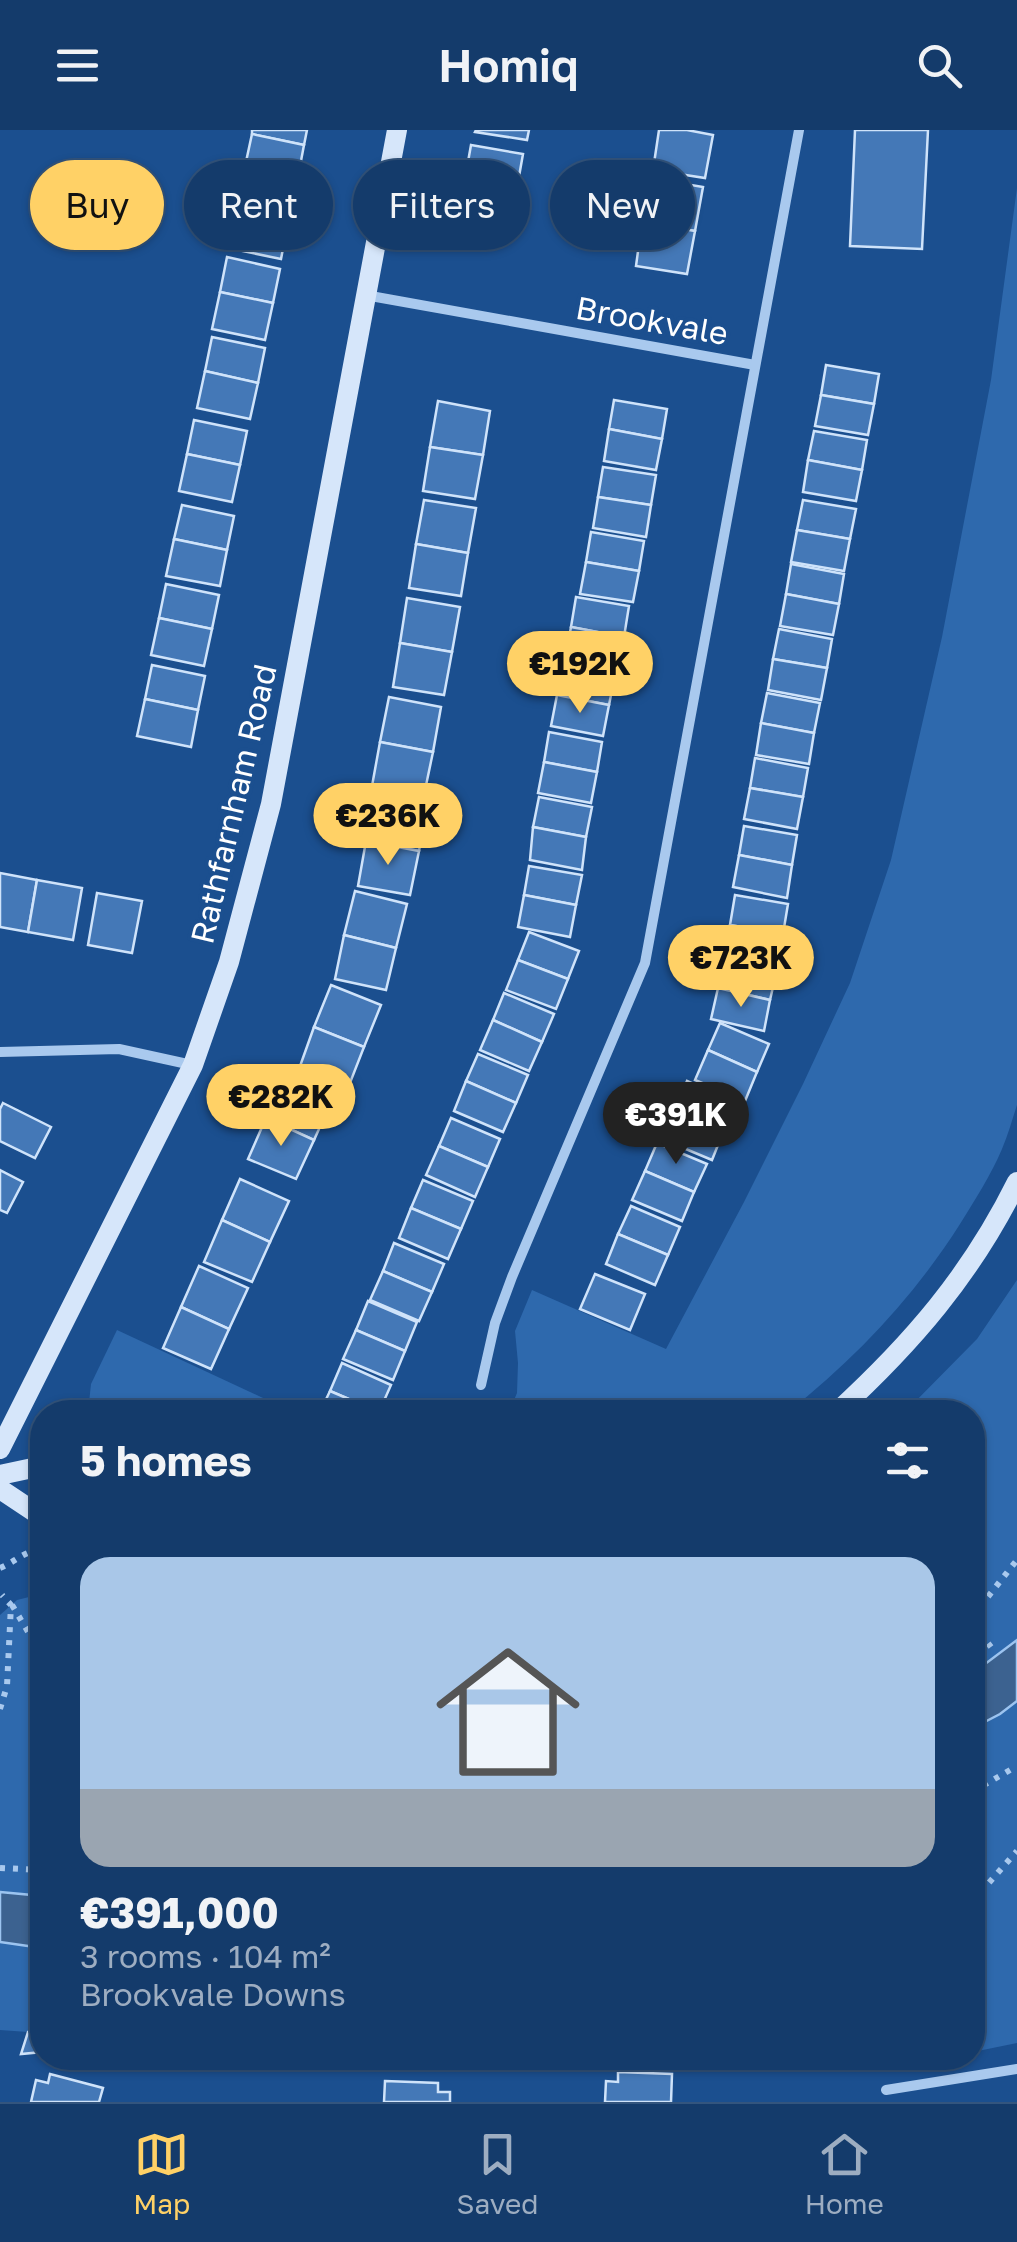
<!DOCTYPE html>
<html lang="en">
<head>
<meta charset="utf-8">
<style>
	:root { --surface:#143b6b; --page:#1d4271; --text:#f1f3f6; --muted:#9dadc1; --line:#33557e; --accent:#ffd166 }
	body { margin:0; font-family:"Golos Text",sans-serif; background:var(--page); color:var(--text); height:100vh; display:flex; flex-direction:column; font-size:38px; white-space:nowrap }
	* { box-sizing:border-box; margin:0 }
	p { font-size:32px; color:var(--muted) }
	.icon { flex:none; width:55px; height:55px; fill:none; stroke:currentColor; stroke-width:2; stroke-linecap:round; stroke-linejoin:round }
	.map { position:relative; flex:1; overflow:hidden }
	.drawer { position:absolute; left:30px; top:1270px; width:955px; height:670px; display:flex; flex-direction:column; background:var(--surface); border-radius:40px; box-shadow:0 2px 8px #0004,0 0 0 2px var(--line) }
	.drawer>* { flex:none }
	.hud { position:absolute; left:30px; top:30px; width:958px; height:90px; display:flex; gap:20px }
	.price { position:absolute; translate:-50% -85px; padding:0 22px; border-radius:35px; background:var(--accent); color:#111; font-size:32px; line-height:65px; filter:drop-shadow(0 2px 5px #0008) }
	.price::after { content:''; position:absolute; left:50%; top:60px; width:30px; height:22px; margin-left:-15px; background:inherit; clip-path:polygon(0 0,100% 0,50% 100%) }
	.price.current { background:#222; color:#fff }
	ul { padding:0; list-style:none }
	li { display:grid; align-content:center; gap:20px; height:530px; padding:0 50px }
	li span { display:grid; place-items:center; height:310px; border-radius:30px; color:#555 }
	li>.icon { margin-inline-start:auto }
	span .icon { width:180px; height:180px; fill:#fffc; stroke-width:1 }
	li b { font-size:42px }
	h2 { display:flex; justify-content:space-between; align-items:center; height:120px; padding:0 50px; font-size:42px }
	.tag { padding:0 35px; border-radius:45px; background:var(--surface); box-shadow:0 2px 8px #0004,0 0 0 2px var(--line); font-size:35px; line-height:90px }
	.tag.current { background:var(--accent); color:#111 }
	header { display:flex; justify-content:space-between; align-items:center; height:130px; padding:0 50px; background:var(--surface); font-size:45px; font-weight:600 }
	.tab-bar { display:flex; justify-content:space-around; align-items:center; height:140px; border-top:2px solid var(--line); background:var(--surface); font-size:28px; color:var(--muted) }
	.tab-bar a { display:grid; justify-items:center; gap:5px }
	.tab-bar .current { color:var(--accent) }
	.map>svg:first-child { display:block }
	.green { fill:#2e69ad }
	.water { fill:#3c6290; stroke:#9cc4f0; stroke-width:2.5 }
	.building { fill:#4478b7; stroke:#cfe3fa; stroke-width:2.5 }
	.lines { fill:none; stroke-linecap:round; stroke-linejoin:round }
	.path { stroke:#a9c9ee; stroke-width:6; stroke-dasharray:5 8; stroke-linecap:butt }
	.street { stroke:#a9c9ee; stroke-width:10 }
	.secondary { stroke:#d6e6fa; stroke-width:20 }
	.labels { text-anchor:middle; stroke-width:8; stroke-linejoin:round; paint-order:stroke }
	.street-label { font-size:32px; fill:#fff; stroke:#1b4f8f }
</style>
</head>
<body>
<header><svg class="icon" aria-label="menu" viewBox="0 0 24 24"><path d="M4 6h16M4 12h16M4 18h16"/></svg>Homiq<svg class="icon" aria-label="search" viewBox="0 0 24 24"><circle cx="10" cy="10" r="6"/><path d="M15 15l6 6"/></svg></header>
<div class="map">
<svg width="1017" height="1972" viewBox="0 0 1017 1972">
	<rect width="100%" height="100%" fill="#1b4f8f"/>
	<!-- green -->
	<g class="green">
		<path d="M1017,58V975C1012,990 1008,1005 1002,1019C991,1045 975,1070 960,1094C913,1168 856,1228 788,1282H509L517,1263L518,1233L515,1201L532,1160L666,1219L744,1072L803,954L850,853L891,730L942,507L991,250Z"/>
		<polygon points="1017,1150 1017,1913 973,1922 972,1282 905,1282 977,1209"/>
		<polygon points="117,1200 293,1282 88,1282 91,1254"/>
		<polygon points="33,1466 42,1467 42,1903 0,1900 0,1485 17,1470"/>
		<polygon points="855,1928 940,1928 859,1942"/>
	</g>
	<!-- water -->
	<g class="water">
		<polygon points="1017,1510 1017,1571 1000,1584 973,1598 973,1543"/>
		<polygon points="0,1762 42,1766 42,1818 0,1812"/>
	</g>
	<!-- building -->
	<g class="building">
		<polygon points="252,0 307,0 304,15 252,4"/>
		<polygon points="476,0 529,0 527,10 475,2"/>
		<polygon points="659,0 687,0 713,5 705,48 653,40"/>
		<polygon points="855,0 928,0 922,119 850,116"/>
		<polygon points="252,4 304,15 297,52 244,41"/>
		<polygon points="471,15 523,24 515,69 463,60"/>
		<polygon points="243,47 296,58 288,93 236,81"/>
		<polygon points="650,48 703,57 695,101 642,92"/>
		<polygon points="463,60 515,69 508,112 456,104"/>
		<polygon points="236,81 288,93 281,129 228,118"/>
		<polygon points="642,92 695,101 687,144 636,136"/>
		<polygon points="227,127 280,139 273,173 220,162"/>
		<polygon points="220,162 273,173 265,210 212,199"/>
		<polygon points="212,207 265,218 258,253 205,241"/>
		<polygon points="826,235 879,244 874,274 821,265"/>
		<polygon points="205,241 258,253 250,289 197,278"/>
		<polygon points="821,265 874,274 868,305 815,296"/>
		<polygon points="614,270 667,279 662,309 609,299"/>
		<polygon points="438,271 490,281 483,325 430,317"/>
		<polygon points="194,290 247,301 240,335 187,324"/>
		<polygon points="609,299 662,309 656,340 604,331"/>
		<polygon points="814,301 867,310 862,340 808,330"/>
		<polygon points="430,317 483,325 475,369 423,361"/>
		<polygon points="187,324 240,335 232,372 179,361"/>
		<polygon points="808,330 862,340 856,371 803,362"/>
		<polygon points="603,337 656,345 651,375 598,367"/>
		<polygon points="598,367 651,375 646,407 593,398"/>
		<polygon points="424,370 476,378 468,423 416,414"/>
		<polygon points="803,370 856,379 850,409 797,400"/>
		<polygon points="182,375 234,386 227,420 174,409"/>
		<polygon points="797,400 850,409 844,441 791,432"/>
		<polygon points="591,402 644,411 639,441 586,432"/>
		<polygon points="174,409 227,420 220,456 166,446"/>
		<polygon points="416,414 468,423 461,466 409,458"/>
		<polygon points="586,432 639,441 633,472 580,464"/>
		<polygon points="791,434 844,444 839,474 786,464"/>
		<polygon points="166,454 219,465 212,499 159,488"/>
		<polygon points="786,464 839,474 833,505 780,496"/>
		<polygon points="576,467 629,476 624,507 571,497"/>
		<polygon points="407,468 460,477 452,522 400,513"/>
		<polygon points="159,488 212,499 204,536 151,525"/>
		<polygon points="571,497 624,507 619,538 565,529"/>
		<polygon points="779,499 832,509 827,538 773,529"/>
		<polygon points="400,513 452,522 444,565 393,557"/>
		<polygon points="773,529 827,538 821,570 768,560"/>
		<polygon points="152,535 205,546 198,580 145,569"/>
		<polygon points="562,535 615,545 609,575 557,565"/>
		<polygon points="767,563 820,573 814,603 761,593"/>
		<polygon points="557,565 609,575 603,606 551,596"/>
		<polygon points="389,567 441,577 433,622 380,612"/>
		<polygon points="145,569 198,580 191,617 137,606"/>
		<polygon points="761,593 814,603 809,634 756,625"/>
		<polygon points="549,602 602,612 597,642 544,632"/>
		<polygon points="380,612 433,622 424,665 372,656"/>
		<polygon points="755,628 808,638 803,667 750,658"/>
		<polygon points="544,632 597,642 591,673 538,663"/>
		<polygon points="750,658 803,667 797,699 744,689"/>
		<polygon points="375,666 427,677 419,721 366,711"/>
		<polygon points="539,667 592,677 586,707 533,697"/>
		<polygon points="744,696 797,705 792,735 739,725"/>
		<polygon points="533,697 586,707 582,740 530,730"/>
		<polygon points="366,711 419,721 410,765 358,756"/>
		<polygon points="739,725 792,735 787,768 733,757"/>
		<polygon points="529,736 582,745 576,775 524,765"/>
		<polygon points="0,743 37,750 28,802 0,797"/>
		<polygon points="37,750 82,758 73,810 28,802"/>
		<polygon points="355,761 407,774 396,818 344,805"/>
		<polygon points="97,763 142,771 132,823 88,815"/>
		<polygon points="524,765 576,775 570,807 518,797"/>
		<polygon points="735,765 788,774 783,804 730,795"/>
		<polygon points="730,795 783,804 777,836 724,826"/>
		<polygon points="529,802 579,821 568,849 518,830"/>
		<polygon points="344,805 396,818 386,860 335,849"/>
		<polygon points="725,828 777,840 770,870 718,858"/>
		<polygon points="518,830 568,849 556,879 506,860"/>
		<polygon points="331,855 381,875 364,917 314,897"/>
		<polygon points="718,858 770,870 764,901 711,889"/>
		<polygon points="504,863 554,884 542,912 493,890"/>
		<polygon points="493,890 542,912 529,941 480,920"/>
		<polygon points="720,893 769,914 757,942 708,920"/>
		<polygon points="314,897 364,917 348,958 299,939"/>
		<polygon points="708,920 757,942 745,971 695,950"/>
		<polygon points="478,924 528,945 516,973 466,951"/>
		<polygon points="284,946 333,968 314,1010 266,988"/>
		<polygon points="466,951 516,973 503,1002 454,981"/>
		<polygon points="687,951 736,973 724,1000 675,979"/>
		<polygon points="3,973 51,997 35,1028 0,1011 0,979"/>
		<polygon points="675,979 724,1000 712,1030 662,1009"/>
		<polygon points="266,988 314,1010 296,1049 248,1029"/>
		<polygon points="451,988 500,1009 488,1037 439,1016"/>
		<polygon points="657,1013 707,1034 694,1062 645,1041"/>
		<polygon points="439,1016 488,1037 475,1067 426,1045"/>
		<polygon points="0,1040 23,1052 7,1083 0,1080"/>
		<polygon points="645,1041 694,1062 682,1091 632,1070"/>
		<polygon points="240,1049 289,1071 270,1112 222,1090"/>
		<polygon points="423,1050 473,1071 461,1099 411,1078"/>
		<polygon points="631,1076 680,1097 668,1125 618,1104"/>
		<polygon points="411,1078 461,1099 448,1129 399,1108"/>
		<polygon points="222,1090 270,1112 252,1152 204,1132"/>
		<polygon points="618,1104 668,1125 655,1155 606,1134"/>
		<polygon points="394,1113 444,1134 432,1162 383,1141"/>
		<polygon points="199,1136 248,1158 229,1199 181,1177"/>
		<polygon points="383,1141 432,1162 419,1191 370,1170"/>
		<polygon points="595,1144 645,1164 630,1200 580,1179"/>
		<polygon points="368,1171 417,1192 405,1221 356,1200"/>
		<polygon points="181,1177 229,1199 211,1239 163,1218"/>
		<polygon points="356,1200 405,1221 393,1250 343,1229"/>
		<polygon points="342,1233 391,1255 379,1282 330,1261"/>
		<polygon points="330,1261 379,1282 320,1282"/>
		<polygon points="28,1902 42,1903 42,1922 21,1924"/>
		<polygon points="618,1942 672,1944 671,1972 605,1972 606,1951 618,1952"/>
		<polygon points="50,1944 103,1958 99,1972 31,1972 36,1950 48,1953"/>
		<polygon points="385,1951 438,1953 438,1962 450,1962 450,1972 384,1972"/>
	</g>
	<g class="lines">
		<!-- path -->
		<g class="path">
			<polyline points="60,1280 65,1282"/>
			<path d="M0,1438C15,1432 24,1421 42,1419"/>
			<polyline points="12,1475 42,1525"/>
			<polyline points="972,1487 1017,1430"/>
			<polyline points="972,1493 991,1517"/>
			<polyline points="0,1579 7,1556 11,1475 2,1465"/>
			<polyline points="972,1662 1017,1636"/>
			<polyline points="0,1738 42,1740"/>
			<polyline points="972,1772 1017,1721"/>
		</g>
		<!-- street -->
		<g class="street">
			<polyline points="365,165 755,235"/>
			<polyline points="0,922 119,919 192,935"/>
			<polyline points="481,1255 495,1193 512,1147 645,833 799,0"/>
			<polyline points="886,1960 1017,1939"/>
		</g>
		<!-- secondary -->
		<g class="secondary">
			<path d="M837,1282C912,1213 971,1145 1017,1052"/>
			<polyline points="0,1319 193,935 229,832 271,674 397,0"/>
			<polyline points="0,1345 42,1336"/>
			<polyline points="0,1359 42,1387"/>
		</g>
	</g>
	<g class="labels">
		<!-- street labels -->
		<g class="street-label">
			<text transform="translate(652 191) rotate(10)" y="11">Brookvale</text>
			<text transform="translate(234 674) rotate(-77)" y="11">Rathfarnham Road</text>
		</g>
	</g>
</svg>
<b class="price" style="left:580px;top:586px">€192K</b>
<b class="price" style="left:388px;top:738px">€236K</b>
<b class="price" style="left:741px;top:880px">€723K</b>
<b class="price" style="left:281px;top:1019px">€282K</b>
<b class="price current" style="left:676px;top:1037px">€391K</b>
<div class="hud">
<a class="tag current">Buy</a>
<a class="tag">Rent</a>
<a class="tag">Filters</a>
<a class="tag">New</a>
</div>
<section class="drawer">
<h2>5 homes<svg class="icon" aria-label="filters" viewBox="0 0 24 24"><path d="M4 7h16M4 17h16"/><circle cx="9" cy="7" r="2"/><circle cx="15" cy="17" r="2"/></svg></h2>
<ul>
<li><span style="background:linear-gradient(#a9c7e8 75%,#9aa5b1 0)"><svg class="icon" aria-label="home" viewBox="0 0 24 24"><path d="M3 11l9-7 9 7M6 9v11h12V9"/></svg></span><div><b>€391,000</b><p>3 rooms · 104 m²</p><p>Brookvale Downs</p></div></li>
</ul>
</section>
</div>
<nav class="tab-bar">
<a class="current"><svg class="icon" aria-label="map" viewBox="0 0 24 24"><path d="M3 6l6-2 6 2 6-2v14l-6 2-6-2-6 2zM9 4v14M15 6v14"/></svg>Map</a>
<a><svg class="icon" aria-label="saved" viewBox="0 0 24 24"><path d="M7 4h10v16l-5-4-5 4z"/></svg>Saved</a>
<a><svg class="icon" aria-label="home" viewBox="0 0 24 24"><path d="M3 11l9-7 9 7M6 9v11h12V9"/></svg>Home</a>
</nav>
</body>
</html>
